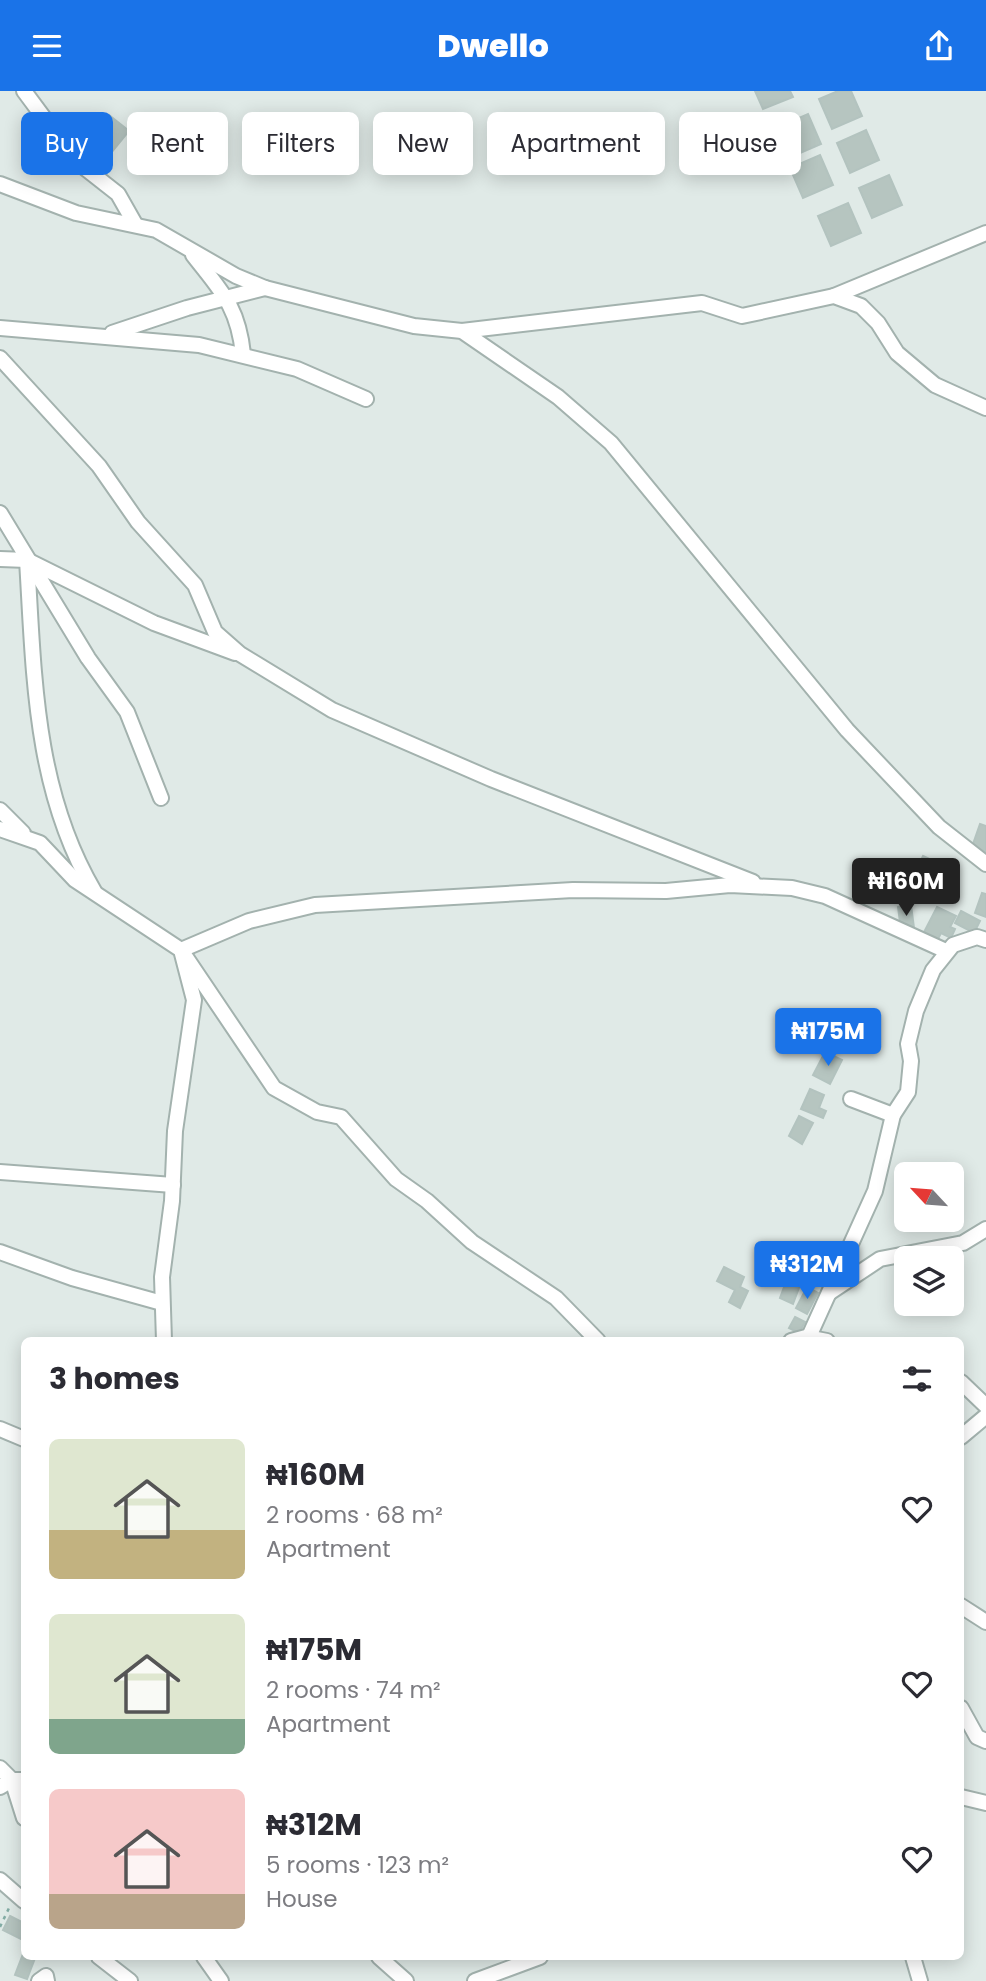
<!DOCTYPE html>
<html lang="en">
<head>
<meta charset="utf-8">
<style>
	:root { --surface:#fff; --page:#f2f2f3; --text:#2b2b33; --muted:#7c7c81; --accent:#1a73e8 }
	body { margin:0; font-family:Poppins,sans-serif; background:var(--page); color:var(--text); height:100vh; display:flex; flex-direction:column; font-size:26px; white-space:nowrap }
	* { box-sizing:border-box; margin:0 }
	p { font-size:23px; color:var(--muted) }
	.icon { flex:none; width:38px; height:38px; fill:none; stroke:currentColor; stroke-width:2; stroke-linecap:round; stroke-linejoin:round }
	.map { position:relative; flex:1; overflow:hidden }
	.details { position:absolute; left:21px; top:1246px; width:943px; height:623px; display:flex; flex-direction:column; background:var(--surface); border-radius:10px; box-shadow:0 4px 18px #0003 }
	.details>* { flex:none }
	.guide { position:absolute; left:21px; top:21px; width:945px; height:63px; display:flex; gap:14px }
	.needle { width:46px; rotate:296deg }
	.tools { position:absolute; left:894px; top:1071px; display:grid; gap:14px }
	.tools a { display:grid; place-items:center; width:70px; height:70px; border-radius:10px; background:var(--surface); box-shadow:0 4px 18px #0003; font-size:35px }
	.price { position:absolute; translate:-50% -60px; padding:0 16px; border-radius:7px; background:var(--accent); color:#fff; font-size:23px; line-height:46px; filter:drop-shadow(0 2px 4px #0008) }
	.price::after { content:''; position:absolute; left:50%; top:42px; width:21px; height:16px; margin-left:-10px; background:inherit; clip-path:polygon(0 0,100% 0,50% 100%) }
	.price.active { background:#222; color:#fff }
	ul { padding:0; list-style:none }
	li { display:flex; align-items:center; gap:21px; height:175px; padding:0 28px }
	li span { display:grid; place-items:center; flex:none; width:196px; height:140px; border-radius:10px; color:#555 }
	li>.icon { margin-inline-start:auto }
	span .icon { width:84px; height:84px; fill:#fffc; stroke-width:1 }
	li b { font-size:30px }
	h2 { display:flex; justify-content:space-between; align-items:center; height:84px; padding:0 28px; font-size:30px }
	.tag { padding:0 24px; border-radius:10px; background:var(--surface); box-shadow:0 4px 18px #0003; font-size:24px; line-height:63px }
	.tag.active { background:var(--accent); color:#fff }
	header { display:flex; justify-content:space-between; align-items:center; height:91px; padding:0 28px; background:var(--accent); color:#fff; font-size:32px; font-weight:800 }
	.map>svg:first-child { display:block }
	.building { fill:#b6c5c0; stroke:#b3c3bf; stroke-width:2 }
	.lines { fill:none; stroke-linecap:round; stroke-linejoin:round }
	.minor-casing { stroke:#a3b2ae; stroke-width:18 }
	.path { stroke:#82aca4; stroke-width:2.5; stroke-dasharray:3.5 5; stroke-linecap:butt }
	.minor { stroke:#fff; stroke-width:14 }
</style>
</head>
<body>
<header><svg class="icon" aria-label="menu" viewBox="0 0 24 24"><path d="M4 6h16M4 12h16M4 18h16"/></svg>Dwello<svg class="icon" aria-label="share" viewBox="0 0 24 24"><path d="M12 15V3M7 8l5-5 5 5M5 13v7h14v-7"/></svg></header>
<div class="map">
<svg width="986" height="1890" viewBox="0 0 986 1890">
	<rect width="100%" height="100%" fill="#e0eae7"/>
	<!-- building -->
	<g class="building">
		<polygon points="755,0 790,0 793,6 763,18"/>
		<polygon points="838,0 851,0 862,25 832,38 819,8"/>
		<polygon points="808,23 821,53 791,66 778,36"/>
		<polygon points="109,24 129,40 106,68 86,52 91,45 88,42 98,29 102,33"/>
		<polygon points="36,34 48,39 41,57 28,52"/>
		<polygon points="866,39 879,69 850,82 837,52"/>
		<polygon points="820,64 833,94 803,107 790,77"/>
		<polygon points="889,84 902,114 872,127 859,97"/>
		<polygon points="848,112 861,142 831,155 818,125"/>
		<polygon points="980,733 986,735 986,761 972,756"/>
		<polygon points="923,765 936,771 926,792 913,786"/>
		<polygon points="935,780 952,784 946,809 929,805"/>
		<polygon points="982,802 986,803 986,826 975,822"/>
		<polygon points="911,814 914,837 901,839 898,816"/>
		<polygon points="937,816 956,825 950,836 955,838 951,847 941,842 936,852 922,845"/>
		<polygon points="961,820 980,830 974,842 955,832"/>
		<polygon points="825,961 842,969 830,993 813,984"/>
		<polygon points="810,998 824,1004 819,1017 826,1020 823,1027 801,1018"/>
		<polygon points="799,1025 813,1032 802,1053 789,1045"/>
		<polygon points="773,1158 791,1167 785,1179 767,1170"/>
		<polygon points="724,1176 744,1186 740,1196 748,1200 740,1217 729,1211 735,1199 717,1190"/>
		<polygon points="787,1188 800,1194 793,1213 780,1207"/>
		<polygon points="807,1196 818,1202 807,1223 796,1217"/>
		<polygon points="795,1226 805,1231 799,1242 789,1237"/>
		<polygon points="10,1825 24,1832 21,1848 3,1839"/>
		<polygon points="23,1863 35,1867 27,1888 15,1884"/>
	</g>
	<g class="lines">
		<!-- minor casing -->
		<g class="minor-casing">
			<g id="minor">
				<polyline points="24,0 76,70 118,103 135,133"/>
				<polyline points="0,93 76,122 156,139 236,185 265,197 414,235 462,240 558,306 611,352 847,639 939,736 986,773"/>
				<path d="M193,164C221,200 238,215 243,263"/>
				<polyline points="834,205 986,142"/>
				<polyline points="0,237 199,254 297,278 366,308"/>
				<polyline points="462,240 702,212 742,225 834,205 861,215 878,232 897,262 935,294 986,317"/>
				<polyline points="112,242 187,217 265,197"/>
				<polyline points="0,267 99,375 138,431 195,494 215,541 240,563 332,619 491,688 753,791"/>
				<polyline points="0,422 88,567 127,621 161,707"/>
				<polyline points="0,468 27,469 154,532 235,562"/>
				<path d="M27,469C34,583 34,698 94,800"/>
				<polyline points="0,719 23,742"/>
				<polyline points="0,738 40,752 75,789 181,859 194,909 175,1040 172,1110 162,1186 164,1250"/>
				<polyline points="851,1008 893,1024"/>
				<polyline points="0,1081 173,1094"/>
				<polyline points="0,1161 72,1187 162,1212"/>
				<polyline points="829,1202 880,1168 963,1152 986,1138"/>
				<polyline points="598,1250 556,1207 472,1151 427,1110 396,1088 341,1026 317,1021 274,997 181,859 249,830 315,814 573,799 666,800 730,794 792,797 825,805 946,860"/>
				<polyline points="791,1250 806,1246 827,1250"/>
				<polyline points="807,1250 875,1100 893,1024 908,1001 911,970 908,953 916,920 933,879 953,854 977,846 986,849"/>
				<polyline points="961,1291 986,1315"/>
				<polyline points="0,1338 24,1348"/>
				<polyline points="961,1346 986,1325"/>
				<polyline points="961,1515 986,1531"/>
				<polyline points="961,1617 977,1646 986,1650"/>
				<polyline points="0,1677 12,1689 24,1689"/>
				<polyline points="0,1696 12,1689 24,1727"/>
				<polyline points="961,1706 986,1712"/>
				<polyline points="0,1789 24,1810"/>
				<polyline points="99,1866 130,1890"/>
				<polyline points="204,1866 221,1890"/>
				<polyline points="379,1866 406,1890"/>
				<polyline points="913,1866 920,1890"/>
				<polyline points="39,1890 46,1885 47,1890"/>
				<polyline points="475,1890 540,1866"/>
			</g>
		</g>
		<!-- path -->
		<polyline class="path" points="0,1836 9,1817"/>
		<!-- minor -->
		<use href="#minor" class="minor"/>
	</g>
</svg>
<div class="tools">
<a><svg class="needle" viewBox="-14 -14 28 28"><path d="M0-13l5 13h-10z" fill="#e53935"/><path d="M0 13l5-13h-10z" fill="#7c7c81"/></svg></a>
<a><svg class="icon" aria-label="layers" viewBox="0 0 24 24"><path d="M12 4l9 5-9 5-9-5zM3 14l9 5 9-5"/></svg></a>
</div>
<b class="price active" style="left:906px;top:827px">₦160M</b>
<b class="price" style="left:828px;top:977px">₦175M</b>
<b class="price" style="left:807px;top:1210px">₦312M</b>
<div class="guide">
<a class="tag active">Buy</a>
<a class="tag">Rent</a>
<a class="tag">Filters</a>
<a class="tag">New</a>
<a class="tag">Apartment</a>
<a class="tag">House</a>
</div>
<section class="details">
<h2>3 homes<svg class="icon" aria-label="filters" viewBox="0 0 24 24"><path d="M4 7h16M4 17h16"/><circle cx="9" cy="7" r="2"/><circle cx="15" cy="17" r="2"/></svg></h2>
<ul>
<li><span style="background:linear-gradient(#dfe7d0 65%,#c2b280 0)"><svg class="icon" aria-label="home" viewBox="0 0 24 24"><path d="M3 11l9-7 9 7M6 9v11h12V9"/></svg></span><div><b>₦160M</b><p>2 rooms · 68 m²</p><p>Apartment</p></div><svg class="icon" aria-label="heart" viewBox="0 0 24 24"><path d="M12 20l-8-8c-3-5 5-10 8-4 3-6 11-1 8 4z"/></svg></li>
<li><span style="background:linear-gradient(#dfe7d0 75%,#7fa58c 0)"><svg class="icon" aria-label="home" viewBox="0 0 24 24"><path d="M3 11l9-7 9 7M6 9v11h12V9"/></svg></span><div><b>₦175M</b><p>2 rooms · 74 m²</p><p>Apartment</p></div><svg class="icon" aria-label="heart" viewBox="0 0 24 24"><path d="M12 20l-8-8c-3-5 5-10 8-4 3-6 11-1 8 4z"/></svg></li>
<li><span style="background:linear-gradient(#f6c9c9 75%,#b9a48a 0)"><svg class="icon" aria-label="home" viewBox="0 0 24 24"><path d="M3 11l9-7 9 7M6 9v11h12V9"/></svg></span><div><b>₦312M</b><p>5 rooms · 123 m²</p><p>House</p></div><svg class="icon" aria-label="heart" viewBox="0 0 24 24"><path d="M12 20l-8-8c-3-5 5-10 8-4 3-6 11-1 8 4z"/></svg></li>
</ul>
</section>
</div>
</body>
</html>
